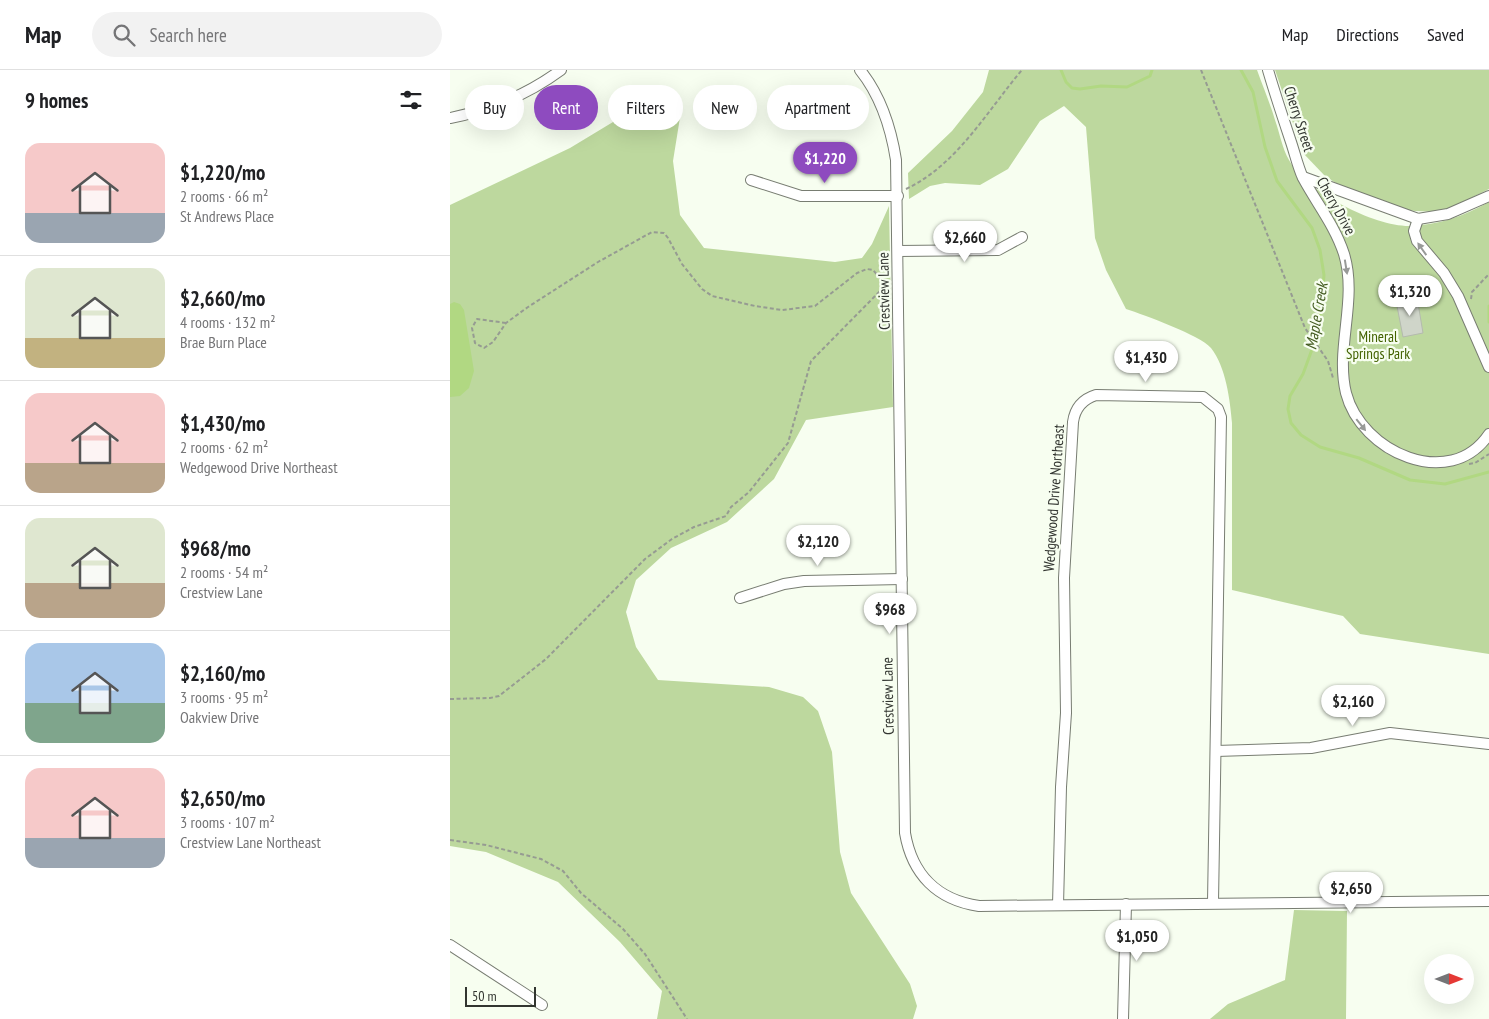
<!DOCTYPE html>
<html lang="en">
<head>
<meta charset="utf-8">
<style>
	:root { --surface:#fff; --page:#f2f2f2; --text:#202124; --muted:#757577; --line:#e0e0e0; --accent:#8e4bbf }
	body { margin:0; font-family:"PT Sans Narrow",sans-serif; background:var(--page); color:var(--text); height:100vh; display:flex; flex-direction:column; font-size:19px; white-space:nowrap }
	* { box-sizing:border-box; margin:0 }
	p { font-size:16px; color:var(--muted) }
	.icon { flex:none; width:28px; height:28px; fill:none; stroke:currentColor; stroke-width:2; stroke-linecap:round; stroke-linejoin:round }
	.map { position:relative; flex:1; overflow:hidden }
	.panel { display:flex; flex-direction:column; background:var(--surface); width:450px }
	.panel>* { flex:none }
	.guide { position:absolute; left:15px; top:15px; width:475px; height:45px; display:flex; gap:10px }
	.needle { width:32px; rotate:90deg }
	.controls { position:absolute; left:974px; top:884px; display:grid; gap:10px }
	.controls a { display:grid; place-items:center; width:50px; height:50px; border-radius:50%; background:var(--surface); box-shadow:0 5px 20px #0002; font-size:25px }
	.scale { position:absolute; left:15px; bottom:12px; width:71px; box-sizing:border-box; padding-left:5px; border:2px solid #323530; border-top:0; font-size:14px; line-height:18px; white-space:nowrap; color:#323530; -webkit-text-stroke:4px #f7fef0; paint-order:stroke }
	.price { position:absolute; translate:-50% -42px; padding:0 11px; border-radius:18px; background:#fff; color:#222; font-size:16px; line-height:32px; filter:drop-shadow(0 1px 2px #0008) }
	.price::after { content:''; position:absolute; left:50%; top:30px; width:15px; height:11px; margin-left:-8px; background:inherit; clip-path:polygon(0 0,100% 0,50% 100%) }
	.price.on { background:var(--accent); color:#fff }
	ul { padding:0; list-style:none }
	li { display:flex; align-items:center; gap:15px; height:125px; padding:0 25px }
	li+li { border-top:1px solid var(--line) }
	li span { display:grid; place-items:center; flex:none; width:140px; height:100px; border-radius:15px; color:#555 }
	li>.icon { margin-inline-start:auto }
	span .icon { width:60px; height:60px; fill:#fffc; stroke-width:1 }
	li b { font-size:21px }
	h2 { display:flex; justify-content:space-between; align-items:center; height:60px; padding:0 25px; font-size:21px }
	.tag { padding:0 18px; border-radius:22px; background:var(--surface); box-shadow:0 5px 20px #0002; font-size:18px; line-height:45px }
	.tag.on { background:var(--accent); color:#fff }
	header { display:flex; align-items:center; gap:30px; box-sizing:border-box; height:70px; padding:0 25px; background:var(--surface); border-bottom:1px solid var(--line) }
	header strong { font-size:24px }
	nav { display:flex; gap:28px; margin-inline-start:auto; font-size:18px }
	.search { width:350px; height:45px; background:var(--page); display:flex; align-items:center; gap:12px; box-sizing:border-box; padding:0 18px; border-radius:28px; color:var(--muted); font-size:19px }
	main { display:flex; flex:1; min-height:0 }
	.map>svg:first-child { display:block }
	.green { fill:#bdd89e }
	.water { fill:#b1d882 }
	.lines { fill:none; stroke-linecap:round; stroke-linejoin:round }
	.stream { stroke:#b1d882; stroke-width:3 }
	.building { fill:#cfd5c9; stroke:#b4baae }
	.minor-casing { stroke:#787d72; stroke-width:12 }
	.path { stroke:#969b92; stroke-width:2; stroke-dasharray:4 2.5; stroke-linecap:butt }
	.minor { stroke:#fff; stroke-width:10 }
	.oneway { fill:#989a98 }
	.labels { text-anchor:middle; stroke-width:4.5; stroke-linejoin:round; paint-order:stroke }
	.street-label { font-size:15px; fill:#323530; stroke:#f7fef0 }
	.park-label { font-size:15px; fill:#426200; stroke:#f7fef0 }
	.water-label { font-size:16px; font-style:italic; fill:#445c21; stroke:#f7fef0 }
</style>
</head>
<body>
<header>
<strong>Map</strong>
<div class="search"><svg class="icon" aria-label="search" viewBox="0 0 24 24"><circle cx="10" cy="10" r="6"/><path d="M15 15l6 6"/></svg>Search here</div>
<nav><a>Map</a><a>Directions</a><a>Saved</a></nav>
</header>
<main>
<section class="panel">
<h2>9 homes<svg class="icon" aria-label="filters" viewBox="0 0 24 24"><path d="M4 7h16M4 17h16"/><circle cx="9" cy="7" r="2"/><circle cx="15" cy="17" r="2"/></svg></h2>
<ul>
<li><span style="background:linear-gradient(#f6c9c9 70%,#9aa5b1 0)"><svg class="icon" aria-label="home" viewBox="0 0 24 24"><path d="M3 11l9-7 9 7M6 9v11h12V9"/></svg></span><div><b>$1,220/mo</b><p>2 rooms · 66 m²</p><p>St Andrews Place</p></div></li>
<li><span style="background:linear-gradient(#dfe7d0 70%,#c2b280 0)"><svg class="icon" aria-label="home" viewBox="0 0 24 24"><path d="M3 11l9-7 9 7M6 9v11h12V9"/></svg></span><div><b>$2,660/mo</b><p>4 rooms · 132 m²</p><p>Brae Burn Place</p></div></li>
<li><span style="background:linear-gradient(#f6c9c9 70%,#b9a48a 0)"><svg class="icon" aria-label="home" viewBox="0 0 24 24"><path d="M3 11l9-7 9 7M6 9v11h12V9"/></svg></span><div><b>$1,430/mo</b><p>2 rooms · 62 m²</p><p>Wedgewood Drive Northeast</p></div></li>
<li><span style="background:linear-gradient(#dfe7d0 65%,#b9a48a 0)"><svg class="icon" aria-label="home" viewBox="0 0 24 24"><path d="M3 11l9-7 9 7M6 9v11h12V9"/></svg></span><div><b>$968/mo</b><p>2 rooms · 54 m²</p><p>Crestview Lane</p></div></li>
<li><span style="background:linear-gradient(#a9c7e8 60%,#7fa58c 0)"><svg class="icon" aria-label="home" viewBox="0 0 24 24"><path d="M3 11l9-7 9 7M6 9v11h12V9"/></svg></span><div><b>$2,160/mo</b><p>3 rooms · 95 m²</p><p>Oakview Drive</p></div></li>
<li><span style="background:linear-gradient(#f6c9c9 70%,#9aa5b1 0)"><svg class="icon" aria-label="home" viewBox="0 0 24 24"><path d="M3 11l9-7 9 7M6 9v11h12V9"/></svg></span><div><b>$2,650/mo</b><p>3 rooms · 107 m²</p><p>Crestview Lane Northeast</p></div></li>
</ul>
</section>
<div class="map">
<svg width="1039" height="949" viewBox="0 0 1039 949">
	<rect width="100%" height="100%" fill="#f7fef0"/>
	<!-- green -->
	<g class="green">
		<path d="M539,0H807C813,17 820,33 825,50C830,64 832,78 839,90C856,122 924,156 959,156C989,155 1014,146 1039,132V584L910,564L893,546L782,520V353C780,330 776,297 761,278C750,265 694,245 676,239L656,200L645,168L636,57L614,36L590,51L558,99L530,115L495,113L480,116L459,129L458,103L502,61L533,22Z"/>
		<polygon points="825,0 1039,0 1039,119 993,142 965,141 917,133 875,106 853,83"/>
		<polygon points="223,23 232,35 223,91 230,145 254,178 385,192 412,188 422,174 439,136 443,337 356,350 324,409 277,452 221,478 186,510 176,542 186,577 208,610 319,617 353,627 368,641 382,682 390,782 401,823 460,914 467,936 463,949 207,949 212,921 170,872 108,812 36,782 0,776 0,135 120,78 206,26"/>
		<polygon points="844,840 897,841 896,949 760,949 778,934 835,910"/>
	</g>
	<!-- water -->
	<polygon class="water" points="4,232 10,234 14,240 24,301 19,318 10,326 0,327 0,234"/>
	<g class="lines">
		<!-- stream -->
		<g class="stream">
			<polyline points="611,0 616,12 622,18 630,19 651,16 677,17 700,6 702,0"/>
			<polyline points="791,0 803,22 815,77 827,111 862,158 870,180 874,205 871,240 864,274 853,304 840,326 838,339 841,353 851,365 870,377 909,388 960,410 995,414 1039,402"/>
			<polyline points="1039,236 1039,252"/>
		</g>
	</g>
	<!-- building -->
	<polygon class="building" points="967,227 973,263 953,267 946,231"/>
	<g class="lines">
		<!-- minor casing -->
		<g class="minor-casing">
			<g id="minor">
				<path d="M410,0C431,26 441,58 446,90L455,763C462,804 487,830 529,836L1039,831"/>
				<path d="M818,0C825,24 833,48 841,72C845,84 848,97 853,108C867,134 885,156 894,184C908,230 885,278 896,323C911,382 1000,422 1039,364"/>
				<path d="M0,48C41,40 77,25 111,0"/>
				<polyline points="853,107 968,149 998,144 1039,126"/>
				<polyline points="301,110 351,126 448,126"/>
				<polyline points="968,149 964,161 967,171 994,203 1008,226 1039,297"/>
				<polyline points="448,181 548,180 572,167"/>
				<polyline points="290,528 334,514 354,511 452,509"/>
				<polyline points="766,681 861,678 940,663 1039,674"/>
				<path d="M608,835L611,717L616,643L614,508L623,352C625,338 633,329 646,325L753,327L768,339L771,347L763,832"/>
				<polyline points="0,875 92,935"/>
				<polyline points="673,949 676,834"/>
			</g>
		</g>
		<!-- path -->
		<g class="path">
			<polyline points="751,0 855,258 878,291 883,308"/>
			<path d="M456,119C507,95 537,41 572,0"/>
			<polyline points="1021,229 1022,222 1039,204"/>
			<polyline points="56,253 27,249 22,258 25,273 34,278 43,272 56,253 78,237 148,192 202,162 214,163 218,168 232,194 252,219 262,226 305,236 332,240 365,236 407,203 417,199 423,200 438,217"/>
			<polyline points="1019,394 1025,393 1039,384"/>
			<polyline points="0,629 40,628 49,626 96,589 195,489 222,469 244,457 276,446 281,437 299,422 338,373 361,291 434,217 438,217"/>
			<polyline points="0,770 36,775 91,789 113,801 131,823 173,859 195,884 237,949"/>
		</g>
		<!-- minor -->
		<use href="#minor" class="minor"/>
	</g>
	<!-- one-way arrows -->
	<defs><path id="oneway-solid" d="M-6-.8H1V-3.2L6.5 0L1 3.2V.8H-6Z" transform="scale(1.25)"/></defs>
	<g class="oneway">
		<use href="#oneway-solid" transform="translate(972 179) rotate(-125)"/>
		<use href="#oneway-solid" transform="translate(896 197) rotate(81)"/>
		<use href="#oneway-solid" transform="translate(911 355) rotate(51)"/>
	</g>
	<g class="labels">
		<!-- street labels -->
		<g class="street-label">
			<text transform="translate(849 49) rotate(72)" y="5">Cherry Street</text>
			<text transform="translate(886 136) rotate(61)" y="5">Cherry Drive</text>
			<text transform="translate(434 221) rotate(-91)" y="5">Crestview Lane</text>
			<text transform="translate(604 428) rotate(-86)" y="5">Wedgewood Drive Northeast</text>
			<text transform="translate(438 626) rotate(-91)" y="5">Crestview Lane</text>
		</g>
		<!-- park labels -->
		<g class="park-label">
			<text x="928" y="272">Mineral<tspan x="928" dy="17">Springs Park</tspan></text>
		</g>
		<!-- water labels -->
		<g class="water-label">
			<text transform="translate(866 246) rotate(-80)" y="6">Maple Creek</text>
		</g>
	</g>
</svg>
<div class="controls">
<a><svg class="needle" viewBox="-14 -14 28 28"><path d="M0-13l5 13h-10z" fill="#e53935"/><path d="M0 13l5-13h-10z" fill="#757577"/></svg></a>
</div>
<div class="scale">50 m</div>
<b class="price on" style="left:375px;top:114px">$1,220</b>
<b class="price" style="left:515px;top:193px">$2,660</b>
<b class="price" style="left:960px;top:247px">$1,320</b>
<b class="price" style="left:696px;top:313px">$1,430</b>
<b class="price" style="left:368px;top:497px">$2,120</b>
<b class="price" style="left:440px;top:565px">$968</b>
<b class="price" style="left:903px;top:657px">$2,160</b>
<b class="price" style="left:901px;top:844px">$2,650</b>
<b class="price" style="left:687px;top:892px">$1,050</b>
<div class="guide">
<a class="tag">Buy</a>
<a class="tag on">Rent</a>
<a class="tag">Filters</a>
<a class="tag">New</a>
<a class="tag">Apartment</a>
</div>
</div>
</main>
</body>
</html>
